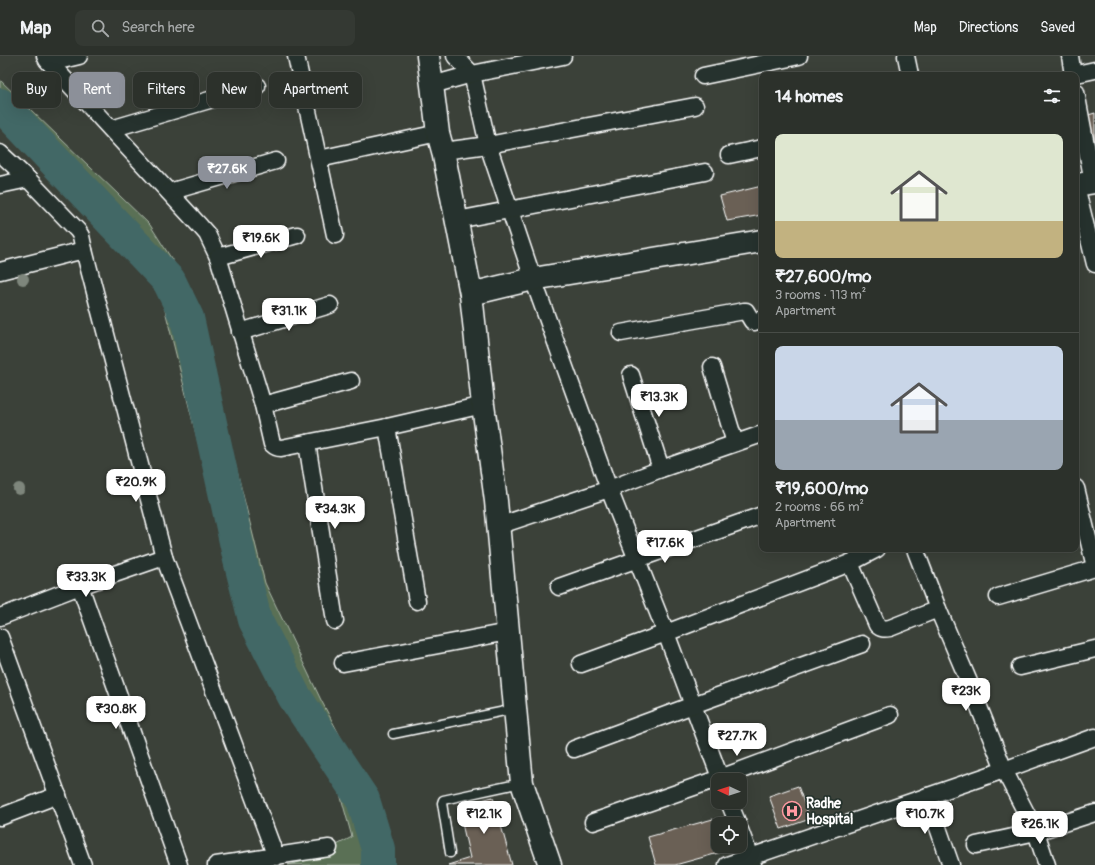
<!DOCTYPE html>
<html lang="en">
<head>
<meta charset="utf-8">
<style>
	:root { --surface:#2c312b; --page:#343933; --text:#f1f3f6; --muted:#a6a9a9; --line:#484c47; --accent:#8c9099 }
	body { margin:0; font-family:Pangolin,sans-serif; background:var(--page); color:var(--text); height:100vh; display:flex; flex-direction:column; font-size:15px; white-space:nowrap }
	* { box-sizing:border-box; margin:0 }
	p { font-size:13px; color:var(--muted) }
	.icon { flex:none; width:22px; height:22px; fill:none; stroke:currentColor; stroke-width:2; stroke-linecap:round; stroke-linejoin:round }
	.map { position:relative; flex:1; overflow:hidden }
	.panel { position:absolute; left:759px; top:16px; width:320px; height:480px; display:flex; flex-direction:column; background:var(--surface); border-radius:8px; box-shadow:0 4px 16px #0002,0 0 0 1px var(--line) }
	.panel>* { flex:none }
	.guide { position:absolute; left:12px; top:16px; width:380px; height:36px; display:flex; gap:8px }
	.needle { width:26px; rotate:274deg }
	.tools { position:absolute; left:711px; top:717px; display:grid; gap:8px }
	.tools a { display:grid; place-items:center; width:36px; height:36px; border-radius:8px; background:var(--surface); box-shadow:0 4px 16px #0002,0 0 0 1px var(--line); font-size:20px }
	.price { position:absolute; translate:-50% -34px; padding:0 9px; border-radius:8px; background:#fff; color:#222; font-size:13px; line-height:26px; filter:drop-shadow(0 1px 2px #0008) }
	.price::after { content:''; position:absolute; left:50%; top:24px; width:12px; height:9px; margin-left:-6px; background:inherit; clip-path:polygon(0 0,100% 0,50% 100%) }
	.price.current { background:var(--accent); color:#fff }
	ul { padding:0; list-style:none }
	li { display:grid; align-content:center; gap:8px; height:212px; padding:0 16px }
	li+li { border-top:1px solid var(--line) }
	li span { display:grid; place-items:center; height:124px; border-radius:8px; color:#555 }
	li>.icon { margin-inline-start:auto }
	span .icon { width:72px; height:72px; fill:#fffc; stroke-width:1 }
	li b { font-size:17px }
	h2 { display:flex; justify-content:space-between; align-items:center; height:48px; padding:0 16px; font-size:17px }
	.tag { padding:0 14px; border-radius:8px; background:var(--surface); box-shadow:0 4px 16px #0002,0 0 0 1px var(--line); font-size:14px; line-height:36px }
	.tag.current { background:var(--accent); color:#fff }
	header { display:flex; align-items:center; gap:24px; box-sizing:border-box; height:56px; padding:0 20px; background:var(--surface); border-bottom:1px solid var(--line) }
	header strong { font-size:19px }
	nav { display:flex; gap:22px; margin-inline-start:auto; font-size:14px }
	.search { width:280px; height:36px; background:var(--page); display:flex; align-items:center; gap:10px; box-sizing:border-box; padding:0 14px; border-radius:8px; color:var(--muted); font-size:15px }
	.map>svg:first-child { display:block }
	.green { fill:#5a7054; stroke:#acb8aa }
	.lines { fill:none; stroke-linecap:round; stroke-linejoin:round }
	.river { stroke:#426766; stroke-width:34 }
	.building { fill:#6b6155; stroke:#fff }
	.lane-casing { stroke:#fff; stroke-width:11 }
	.street-casing { stroke:#fff; stroke-width:19 }
	.secondary-casing { stroke:#fff; stroke-width:25 }
	.lane { stroke:#26332d; stroke-width:8 }
	.street { stroke:#26332d; stroke-width:16 }
	.secondary { stroke:#26332d; stroke-width:22 }
	.tree { fill:#7e867c }
	.labels { text-anchor:middle; stroke-width:3.5; stroke-linejoin:round; paint-order:stroke }
	.poi-label { font-size:14px; font-weight:bold; fill:#fff; stroke:#26332d; text-anchor:start }
</style>
</head>
<body>
<header>
<strong>Map</strong>
<div class="search"><svg class="icon" aria-label="search" viewBox="0 0 24 24"><circle cx="10" cy="10" r="6"/><path d="M15 15l6 6"/></svg>Search here</div>
<nav><a>Map</a><a>Directions</a><a>Saved</a></nav>
</header>
<div class="map">
<svg width="1095" height="809" viewBox="0 0 1095 809">
	<rect width="100%" height="100%" fill="#3b4139"/>
	<filter id="ink" filterUnits="userSpaceOnUse"><feTurbulence type="fractalNoise" baseFrequency=".025" numOctaves="2"/><feDisplacementMap in="SourceGraphic" scale="8" xChannelSelector="R" yChannelSelector="G"/><feConvolveMatrix kernelMatrix="1 2 1 2 8 2 1 2 1" color-interpolation-filters="sRGB"/></filter>
	<g filter="url(#ink)">
		<!-- green -->
		<polygon class="green" points="0,24 150,169 192,235 265,527 321,644 367,731 384,783 384,809 288,809 308,804 352,781 337,727 294,650 251,567 226,499 159,230 39,105 0,71"/>
		<g class="lines">
			<!-- river -->
			<polyline class="river" points="0,49 6,54 169,225 187,262 240,504 255,564 294,640 363,744 378,793 378,809"/>
		</g>
		<!-- building -->
		<g class="building">
			<polygon points="1095,57 1095,97 1085,60"/>
			<polygon points="762,130 762,159 727,165 720,140"/>
			<polygon points="798,730 810,763 781,773 769,740"/>
			<polygon points="493,741 512,809 448,809 470,802 458,750"/>
			<polygon points="713,763 718,781 718,790 720,790 722,796 675,809 656,809 648,781"/>
		</g>
		<g class="lines">
			<!-- lane casing -->
			<g class="lane-casing">
				<g id="lane">
					<polyline points="393,678 515,653"/>
					<polyline points="450,797 442,747 443,744 521,727"/>
				</g>
			</g>
			<!-- street casing -->
			<g class="street-casing">
				<g id="street">
					<path d="M45,0L47,4L200,170L207,178L218,201L263,349L272,388C275,391 277,392 281,392L387,371L483,349"/>
					<polyline points="296,0 335,179"/>
					<polyline points="455,0 472,18 488,89 533,223 609,433 666,577 721,724"/>
					<polyline points="906,0 910,19"/>
					<polyline points="1070,0 1073,19"/>
					<polyline points="50,7 79,0"/>
					<polyline points="1072,19 1095,14"/>
					<polyline points="703,20 799,0"/>
					<polyline points="432,29 472,18 563,0"/>
					<polyline points="1076,36 1093,126"/>
					<polyline points="111,73 257,30"/>
					<polyline points="443,95 488,89 695,50"/>
					<polyline points="0,97 28,123 78,175 81,180 84,194 164,501 276,801"/>
					<polyline points="729,99 762,92"/>
					<polyline points="319,103 438,77"/>
					<polyline points="0,129 28,123"/>
					<polyline points="1076,130 1095,208"/>
					<polyline points="169,136 276,105"/>
					<polyline points="457,164 705,116"/>
					<polyline points="218,201 297,179"/>
					<polyline points="0,215 84,194"/>
					<polyline points="240,276 330,249"/>
					<polyline points="621,277 744,255 746,255 752,265 754,266 762,263"/>
					<polyline points="712,311 735,387"/>
					<polyline points="631,319 661,413"/>
					<polyline points="263,349 351,325"/>
					<polyline points="387,371 417,545"/>
					<polyline points="307,387 335,565"/>
					<polyline points="1076,432 1095,511"/>
					<polyline points="498,470 609,433 661,413 762,378"/>
					<polyline points="915,493 938,553 969,626 1004,714 1036,776 1047,809"/>
					<path d="M850,507L877,569C881,573 884,573 890,572L938,553"/>
					<polyline points="80,530 179,809"/>
					<polyline points="559,531 762,459"/>
					<polyline points="998,541 1095,512"/>
					<polyline points="0,561 80,530 164,501"/>
					<polyline points="0,581 83,809"/>
					<polyline points="343,607 508,576"/>
					<polyline points="581,608 666,577 850,507 877,493"/>
					<polyline points="1020,611 1095,593"/>
					<polyline points="574,693 693,649 862,588"/>
					<polyline points="927,740 951,809"/>
					<polyline points="729,746 738,768"/>
					<polyline points="0,761 58,739"/>
					<polyline points="593,766 720,722 890,659"/>
					<polyline points="740,774 753,809"/>
					<polyline points="976,789 1036,776 1095,757"/>
					<polyline points="216,809 329,792"/>
					<polyline points="727,809 1004,714 1095,681"/>
				</g>
			</g>
			<!-- secondary casing -->
			<g class="secondary-casing">
				<g id="secondary">
					<polyline points="428,0 432,29 438,77 443,95 471,238 483,349 496,445 520,706 522,727 550,809"/>
					<polyline points="1076,129 1095,126"/>
					<polyline points="471,238 533,223 762,185"/>
				</g>
			</g>
			<!-- lane -->
			<use href="#lane" class="lane"/>
			<!-- street -->
			<use href="#street" class="street"/>
			<!-- secondary -->
			<use href="#secondary" class="secondary"/>
		</g>
		<!-- trees -->
		<g class="tree">
			<circle cx="23" cy="223" r="6"/>
			<circle cx="19" cy="433" r="6"/>
		</g>
	</g>
	<!-- icons -->
	<defs>
		<g id="hospital-ring" transform="scale(1)"><circle r="9.5" fill="#26332d" stroke="#ff9aa2" stroke-width="1.5"/><path d="M-5-5h3v3.5h4V-5h3V5h-3V1.5h-4V5h-3Z" fill="#ff9aa2"/></g>
	</defs>
	<g fill-rule="evenodd">
		<use href="#hospital-ring" x="792" y="755"/>
	</g>
	<g class="labels">
		<!-- poi labels -->
		<g class="poi-label">
			<text x="806" y="752">Radhe<tspan x="806" dy="16">Hospital</tspan></text>
		</g>
	</g>
</svg>
<div class="tools">
<a><svg class="needle" viewBox="-14 -14 28 28"><path d="M0-13l5 13h-10z" fill="#e53935"/><path d="M0 13l5-13h-10z" fill="#a6a9a9"/></svg></a>
<a><svg class="icon" aria-label="locate" viewBox="0 0 24 24"><circle cx="12" cy="12" r="6"/><path d="M12 2v4M12 18v4M2 12h4M18 12h4"/></svg></a>
</div>
<b class="price current" style="left:227px;top:134px">₹27.6K</b>
<b class="price" style="left:261px;top:203px">₹19.6K</b>
<b class="price" style="left:289px;top:276px">₹31.1K</b>
<b class="price" style="left:659px;top:362px">₹13.3K</b>
<b class="price" style="left:136px;top:447px">₹20.9K</b>
<b class="price" style="left:335px;top:474px">₹34.3K</b>
<b class="price" style="left:665px;top:508px">₹17.6K</b>
<b class="price" style="left:86px;top:542px">₹33.3K</b>
<b class="price" style="left:966px;top:656px">₹23K</b>
<b class="price" style="left:116px;top:674px">₹30.8K</b>
<b class="price" style="left:737px;top:701px">₹27.7K</b>
<b class="price" style="left:484px;top:779px">₹12.1K</b>
<b class="price" style="left:925px;top:779px">₹10.7K</b>
<b class="price" style="left:1040px;top:789px">₹26.1K</b>
<div class="guide">
<a class="tag">Buy</a>
<a class="tag current">Rent</a>
<a class="tag">Filters</a>
<a class="tag">New</a>
<a class="tag">Apartment</a>
</div>
<section class="panel">
<h2>14 homes<svg class="icon" aria-label="filters" viewBox="0 0 24 24"><path d="M4 7h16M4 17h16"/><circle cx="9" cy="7" r="2"/><circle cx="15" cy="17" r="2"/></svg></h2>
<ul>
<li><span style="background:linear-gradient(#dfe7d0 70%,#c2b280 0)"><svg class="icon" aria-label="home" viewBox="0 0 24 24"><path d="M3 11l9-7 9 7M6 9v11h12V9"/></svg></span><div><b>₹27,600/mo</b><p>3 rooms · 113 m²</p><p>Apartment</p></div></li>
<li><span style="background:linear-gradient(#c9d6e8 60%,#9aa5b1 0)"><svg class="icon" aria-label="home" viewBox="0 0 24 24"><path d="M3 11l9-7 9 7M6 9v11h12V9"/></svg></span><div><b>₹19,600/mo</b><p>2 rooms · 66 m²</p><p>Apartment</p></div></li>
</ul>
</section>
</div>
</body>
</html>
